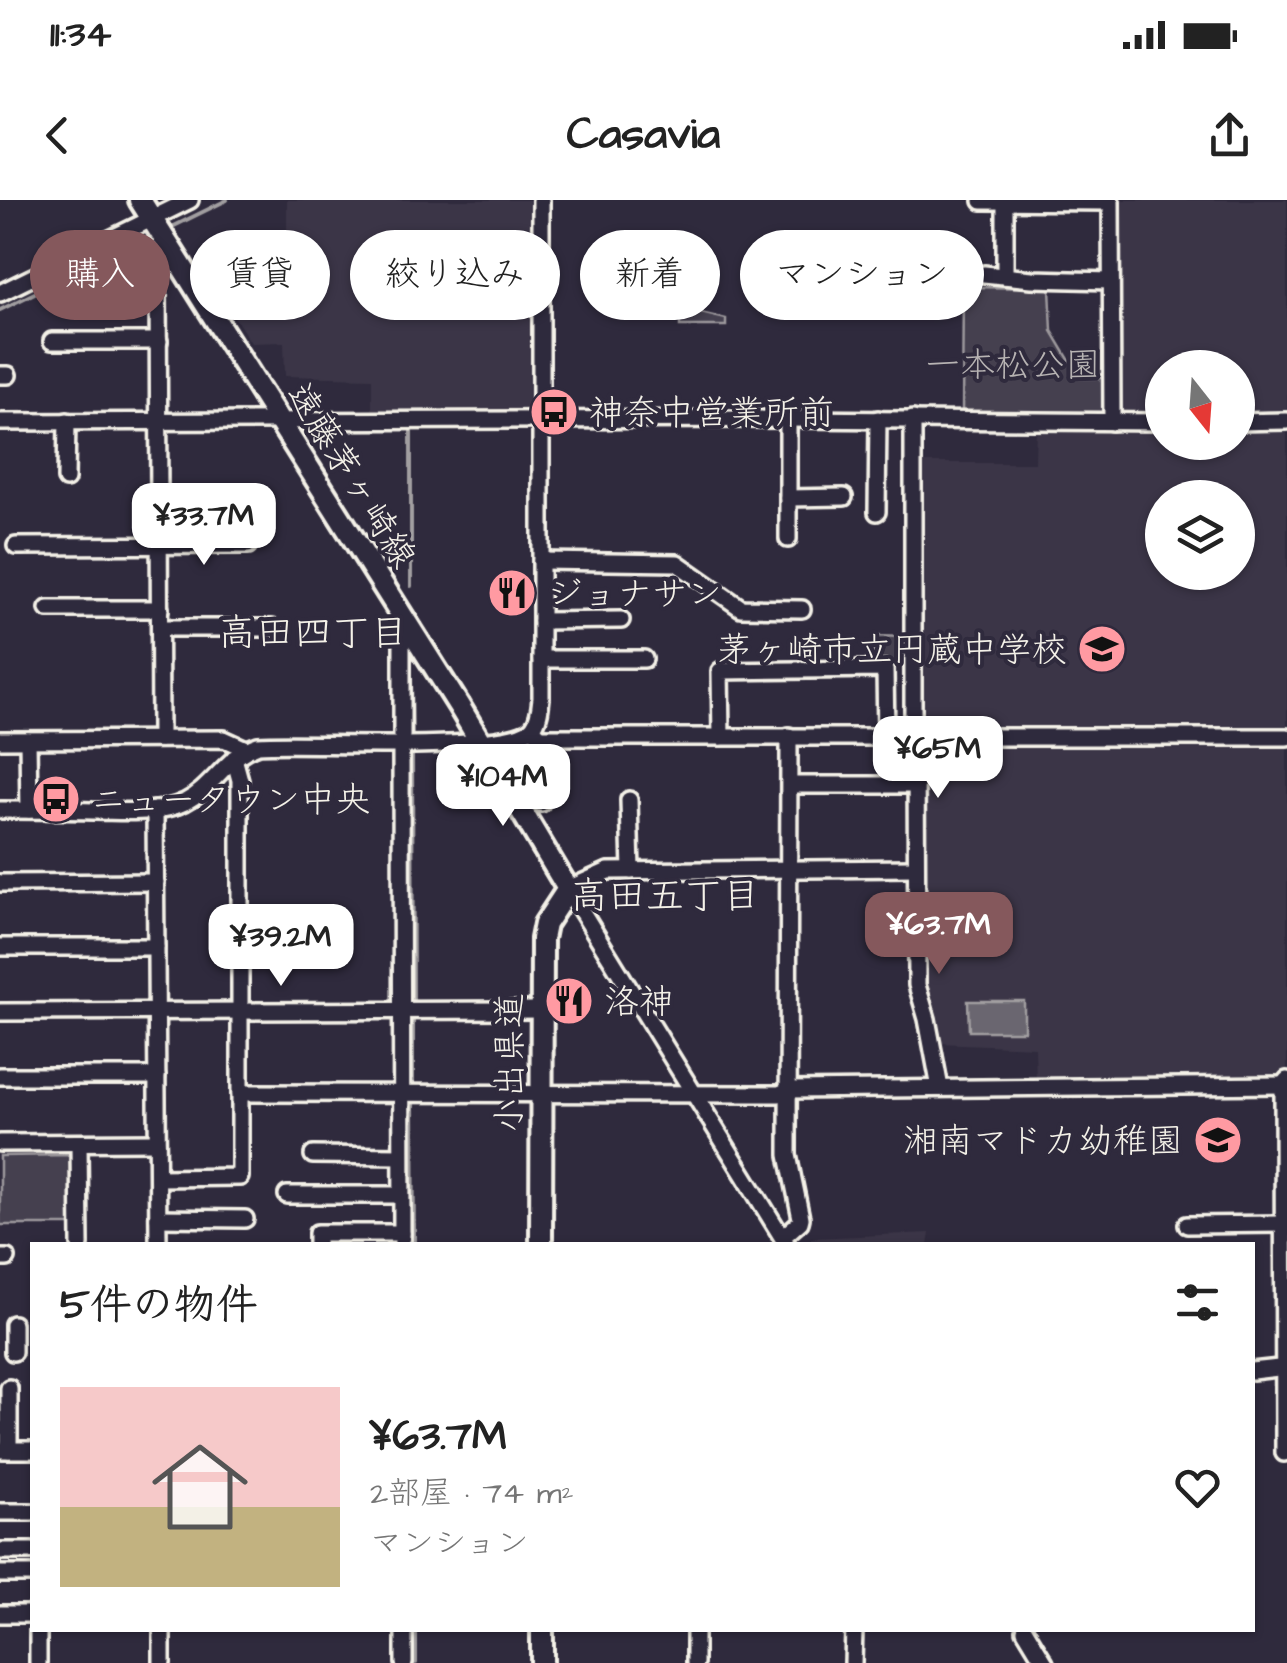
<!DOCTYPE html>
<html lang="ja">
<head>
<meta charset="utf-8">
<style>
	:root { --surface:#fff; --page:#f2f2f2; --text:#222; --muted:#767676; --line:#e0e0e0; --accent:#85585c }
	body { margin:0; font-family:"Architects Daughter","Klee One",sans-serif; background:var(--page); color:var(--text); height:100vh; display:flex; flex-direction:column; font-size:38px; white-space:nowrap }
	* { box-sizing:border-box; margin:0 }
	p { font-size:32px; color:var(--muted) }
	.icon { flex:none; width:55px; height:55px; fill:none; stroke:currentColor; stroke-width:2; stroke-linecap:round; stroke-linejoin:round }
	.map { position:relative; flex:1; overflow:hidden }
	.details { position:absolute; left:30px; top:1042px; width:1225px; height:390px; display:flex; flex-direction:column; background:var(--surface); border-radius:0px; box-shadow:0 2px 8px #0004 }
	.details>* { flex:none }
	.guide { position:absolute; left:30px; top:30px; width:1228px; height:90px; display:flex; gap:20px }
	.needle { width:65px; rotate:163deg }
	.buttons { position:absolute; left:1145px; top:150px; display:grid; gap:20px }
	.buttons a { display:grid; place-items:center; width:110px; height:110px; border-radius:50%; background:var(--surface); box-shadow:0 2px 8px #0004; font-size:50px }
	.price { position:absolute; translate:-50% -85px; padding:0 22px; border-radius:20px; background:#fff; color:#222; font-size:32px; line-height:65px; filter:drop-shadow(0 2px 5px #0008) }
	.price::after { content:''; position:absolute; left:50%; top:60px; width:30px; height:22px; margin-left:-15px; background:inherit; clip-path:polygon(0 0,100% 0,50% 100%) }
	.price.selected { background:var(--accent); color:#fff }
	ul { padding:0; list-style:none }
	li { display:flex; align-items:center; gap:30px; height:250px; padding:0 30px }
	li+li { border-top:2px solid var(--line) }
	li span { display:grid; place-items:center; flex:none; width:280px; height:200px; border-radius:0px; color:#555 }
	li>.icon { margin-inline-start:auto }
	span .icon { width:120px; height:120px; fill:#fffc; stroke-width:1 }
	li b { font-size:42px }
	h2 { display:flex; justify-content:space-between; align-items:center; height:120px; padding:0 30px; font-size:42px }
	.tag { padding:0 35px; border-radius:45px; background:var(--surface); box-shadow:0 2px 8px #0004; font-size:35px; line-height:90px }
	.tag.selected { background:var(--accent); color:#fff }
	.status { display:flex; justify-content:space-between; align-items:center; height:70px; padding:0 50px; background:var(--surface); direction:ltr }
	.status svg { height:28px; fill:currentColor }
	header { display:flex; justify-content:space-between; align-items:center; height:130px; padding:0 30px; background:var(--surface); font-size:45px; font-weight:700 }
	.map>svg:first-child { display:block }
	.built { fill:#3b3647; fill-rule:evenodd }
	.green { fill:#454050; stroke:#9c989c; stroke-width:2.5 }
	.water { fill:#6a6670; stroke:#a19ea0; stroke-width:2.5 }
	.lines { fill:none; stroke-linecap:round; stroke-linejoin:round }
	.stream { stroke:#a19ea0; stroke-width:4 }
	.minor-casing { stroke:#f4f1e8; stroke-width:22 }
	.major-casing { stroke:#f4f1e8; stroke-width:28 }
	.minor { stroke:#2f2a3d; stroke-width:15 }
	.major { stroke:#2f2a3d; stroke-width:20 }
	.labels { text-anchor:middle; stroke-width:8; stroke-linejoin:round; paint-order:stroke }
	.park-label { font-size:35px; fill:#b7b3b3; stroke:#2f2a3d }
	.poi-label { font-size:35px; fill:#f4f1e8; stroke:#2f2a3d; text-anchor:start }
	.street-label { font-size:35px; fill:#f4f1e8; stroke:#2f2a3d }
	.neighbourhood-label { font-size:38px; fill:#f4f1e8; stroke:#2f2a3d }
</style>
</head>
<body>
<div class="status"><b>11:34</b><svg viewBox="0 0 49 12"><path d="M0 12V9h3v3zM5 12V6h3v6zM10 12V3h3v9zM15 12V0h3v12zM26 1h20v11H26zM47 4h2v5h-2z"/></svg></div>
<header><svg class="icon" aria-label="back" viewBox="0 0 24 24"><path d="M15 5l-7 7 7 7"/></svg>Casavia<svg class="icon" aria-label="share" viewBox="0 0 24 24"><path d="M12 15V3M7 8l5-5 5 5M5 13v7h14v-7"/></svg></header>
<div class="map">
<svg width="1287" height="1463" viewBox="0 0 1287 1463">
	<rect width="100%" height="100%" fill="#2f2a3d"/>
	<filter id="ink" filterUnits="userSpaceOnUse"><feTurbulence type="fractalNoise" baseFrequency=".01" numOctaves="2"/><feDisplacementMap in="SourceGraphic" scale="20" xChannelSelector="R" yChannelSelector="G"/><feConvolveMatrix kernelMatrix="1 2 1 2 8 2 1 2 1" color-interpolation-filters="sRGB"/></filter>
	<g filter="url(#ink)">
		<!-- built -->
		<g class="built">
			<polygon points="287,0 530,0 531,214 372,214 372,178 285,176 284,142 251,143 232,113 255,101 287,101"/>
			<polygon points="1117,0 1287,0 1287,217 1238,217 1238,168 1162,168 1162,212 1117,213"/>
			<path d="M1162,226V242H1238V226H1287V526L917,527L920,263H1035L1036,227ZM1162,298H1238V372H1162Z"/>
			<polygon points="1287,543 1287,870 1266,880 1036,881 1035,847 938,843 926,780 923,554 929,544"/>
			<polygon points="930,1033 928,1045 812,1045 811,1038"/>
		</g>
		<!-- green -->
		<g class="green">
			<polygon points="963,87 1050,88 1052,131 1080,178 1104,178 1104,219 962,216"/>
			<polygon points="684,109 726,119 726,126 680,126 680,114"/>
			<polygon points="874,436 906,437 906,465 874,465"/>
			<polygon points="73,955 74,1025 0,1025 0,956"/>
		</g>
		<!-- water -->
		<polygon class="water" points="968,801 1024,801 1024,831 969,831"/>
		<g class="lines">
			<!-- stream -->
			<g class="stream">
				<polyline points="166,30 227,0"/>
				<polyline points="0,110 153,35"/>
				<polyline points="411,386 411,226"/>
				<polyline points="411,475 412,540"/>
				<polyline points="412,550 413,805"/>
				<polyline points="413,815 413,890"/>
				<polyline points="413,900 414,1045"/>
				<polyline points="416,1430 416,1463"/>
			</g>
			<!-- minor casing -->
			<g class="minor-casing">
				<g id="minor">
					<polyline points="982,1 1111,2 1112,222"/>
					<polyline points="984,74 1032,79 1111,81"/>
					<polyline points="1005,76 1005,1"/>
					<polyline points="0,93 190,0"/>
					<polyline points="52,141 159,141"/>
					<polyline points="0,175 8,175"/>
					<polyline points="788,219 788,339"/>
					<polyline points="913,219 913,537 916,554 917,785 927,819 940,888"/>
					<polyline points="0,222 788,219 1162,222"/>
					<polyline points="1238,222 1287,221"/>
					<polyline points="66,279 67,221"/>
					<polyline points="788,298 844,297"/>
					<polyline points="877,312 878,219"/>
					<polyline points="16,346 248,345"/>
					<polyline points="541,361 677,363 741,408 802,409"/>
					<polyline points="48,409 160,409"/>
					<polyline points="541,421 621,420"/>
					<polyline points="160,428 272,428"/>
					<polyline points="541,459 644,459"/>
					<polyline points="532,529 541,537 1287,537"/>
					<polyline points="402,536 402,417"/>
					<polyline points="721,537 720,471 885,469 886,536"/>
					<polyline points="160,539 158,75 161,67 176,57"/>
					<polyline points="0,540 224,539 246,549"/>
					<polyline points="28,540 29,610"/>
					<polyline points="401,544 402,1045"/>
					<polyline points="796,585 916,585"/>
					<polyline points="629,600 631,671"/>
					<polyline points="541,603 541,537"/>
					<path d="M0,610C31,610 62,610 93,611C123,611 158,615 185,602C214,587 227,555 258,545C305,541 510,555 533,527C539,520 540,508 541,498V0"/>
					<polyline points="155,610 158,1045"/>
					<polyline points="0,683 156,682"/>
					<polyline points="0,747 156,747"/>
					<polyline points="0,812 541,810"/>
					<polyline points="0,876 157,876"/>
					<polyline points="240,893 779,894 788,890 1283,885"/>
					<polyline points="0,943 157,942"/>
					<polyline points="79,943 80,1045"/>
					<polyline points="313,955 401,956"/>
					<polyline points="158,978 240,977 240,580 234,558"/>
					<polyline points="287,995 401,995"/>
					<polyline points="158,1018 245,1019"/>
					<polyline points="1187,1025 1284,1024"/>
					<polyline points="783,1037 800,1022 801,1018 788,955 789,536"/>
					<polyline points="317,1045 317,1033 402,1033"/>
					<polyline points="787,1045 568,689 608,671 916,668"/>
					<polyline points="0,1058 7,1058"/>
					<polyline points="13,1124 13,1152"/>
					<polyline points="1252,1171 1287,1167"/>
					<polyline points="9,1188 9,1250"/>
					<polyline points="2,1250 32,1250"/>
					<polyline points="1284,1253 1283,895 1283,885 1287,880"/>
					<polyline points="0,1312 32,1312"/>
					<polyline points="0,1351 32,1351"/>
					<polyline points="0,1374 32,1374"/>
					<polyline points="0,1414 32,1414"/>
					<polyline points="404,1430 404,1463"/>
					<polyline points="1025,1430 1045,1463"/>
					<polyline points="38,1463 38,1430"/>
					<polyline points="162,1463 162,1430"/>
					<polyline points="695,1463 695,1430"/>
					<polyline points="853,1463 854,1430"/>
				</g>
			</g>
			<!-- major casing -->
			<g class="major-casing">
				<g id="major">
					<polyline points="140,0 459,506 568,689 545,724 542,739 541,1045"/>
					<polyline points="542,1430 542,1463"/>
				</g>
			</g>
			<!-- minor -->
			<use href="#minor" class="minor"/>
			<!-- major -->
			<use href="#major" class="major"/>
		</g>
	</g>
	<!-- icons -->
	<defs>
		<g id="bus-disc" transform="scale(2.5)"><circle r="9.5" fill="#ff9aa2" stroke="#2f2a3d"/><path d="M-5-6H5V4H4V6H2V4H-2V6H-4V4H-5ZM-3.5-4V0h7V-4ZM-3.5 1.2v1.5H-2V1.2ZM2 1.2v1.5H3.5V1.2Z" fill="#111"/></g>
		<g id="restaurant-disc" transform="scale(2.5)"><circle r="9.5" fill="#ff9aa2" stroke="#2f2a3d"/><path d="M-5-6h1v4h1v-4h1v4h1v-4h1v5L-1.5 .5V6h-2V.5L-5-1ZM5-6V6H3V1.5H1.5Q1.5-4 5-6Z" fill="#111"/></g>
		<g id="school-disc" transform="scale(2.5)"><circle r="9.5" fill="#ff9aa2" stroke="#2f2a3d"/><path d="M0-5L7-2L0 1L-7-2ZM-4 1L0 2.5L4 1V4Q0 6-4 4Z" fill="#111"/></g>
	</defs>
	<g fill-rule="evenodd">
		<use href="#bus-disc" x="554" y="212"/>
		<use href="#restaurant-disc" x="512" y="393"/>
		<use href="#school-disc" x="1102" y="449"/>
		<use href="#bus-disc" x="56" y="599"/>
		<use href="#restaurant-disc" x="569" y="801"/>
		<use href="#school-disc" x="1218" y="940"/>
	</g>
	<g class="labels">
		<!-- park labels -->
		<g class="park-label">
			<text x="1013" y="176">一本松公園</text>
		</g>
		<!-- poi labels -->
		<g class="poi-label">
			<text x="589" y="224">神奈中営業所前</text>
			<text x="547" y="405">ジョナサン</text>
			<text x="1067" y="461" text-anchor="end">茅ヶ崎市立円蔵中学校</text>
			<text x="91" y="611">ニュータウン中央</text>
			<text x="604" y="813">洛神</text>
			<text x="1183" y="952" text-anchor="end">湘南マドカ幼稚園</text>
		</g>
		<!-- street labels -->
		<g class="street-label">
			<text transform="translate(352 275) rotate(58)" y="12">遠藤茅ヶ崎線</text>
			<text transform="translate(509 863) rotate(-90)" y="12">小出県道</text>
		</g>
		<!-- neighbourhood labels -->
		<g class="neighbourhood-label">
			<text x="313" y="445">高田四丁目</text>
			<text x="665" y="708">高田五丁目</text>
		</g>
	</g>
</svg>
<div class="buttons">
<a><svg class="needle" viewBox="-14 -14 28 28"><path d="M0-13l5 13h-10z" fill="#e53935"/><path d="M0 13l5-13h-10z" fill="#767676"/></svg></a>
<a><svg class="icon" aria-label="layers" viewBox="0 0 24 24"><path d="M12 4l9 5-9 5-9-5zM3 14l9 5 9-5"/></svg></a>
</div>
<b class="price" style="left:204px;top:368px">¥33.7M</b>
<b class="price" style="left:938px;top:601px">¥65M</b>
<b class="price" style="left:503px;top:629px">¥104M</b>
<b class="price selected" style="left:939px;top:777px">¥63.7M</b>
<b class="price" style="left:281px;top:789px">¥39.2M</b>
<div class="guide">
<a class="tag selected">購入</a>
<a class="tag">賃貸</a>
<a class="tag">絞り込み</a>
<a class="tag">新着</a>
<a class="tag">マンション</a>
</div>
<section class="details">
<h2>5件の物件<svg class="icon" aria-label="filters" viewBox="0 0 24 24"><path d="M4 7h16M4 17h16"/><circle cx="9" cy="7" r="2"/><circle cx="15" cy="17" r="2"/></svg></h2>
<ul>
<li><span style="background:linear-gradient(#f6c9c9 60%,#c2b280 0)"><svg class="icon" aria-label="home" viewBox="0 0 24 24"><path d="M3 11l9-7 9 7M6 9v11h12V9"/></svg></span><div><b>¥63.7M</b><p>2部屋 · 74 m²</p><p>マンション</p></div><svg class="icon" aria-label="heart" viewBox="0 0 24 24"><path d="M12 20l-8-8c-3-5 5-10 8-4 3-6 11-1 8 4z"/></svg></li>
</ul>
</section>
</div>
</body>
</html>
